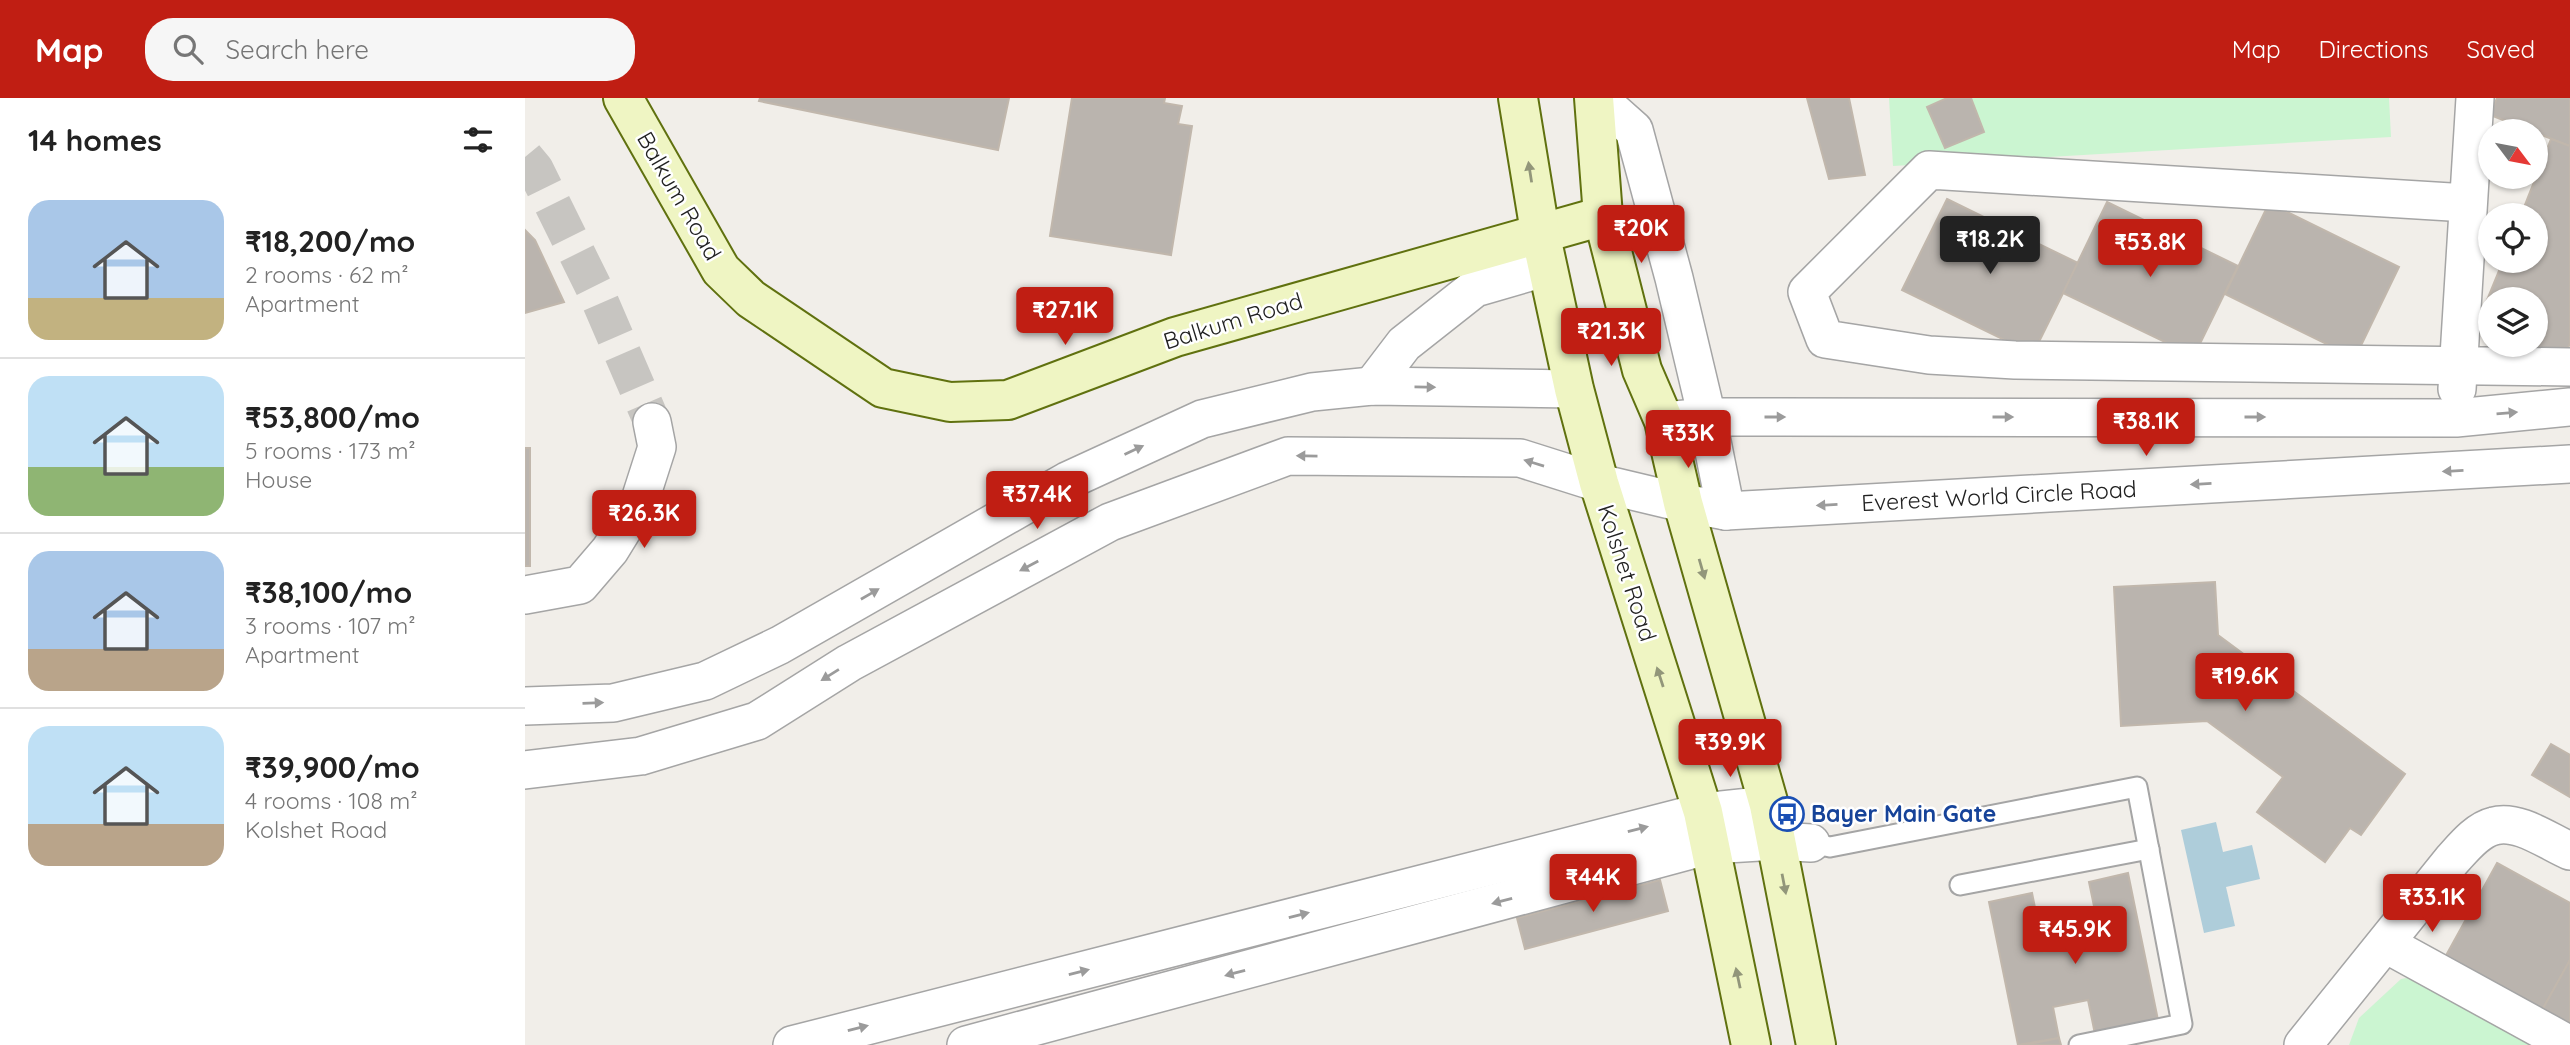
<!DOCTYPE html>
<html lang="en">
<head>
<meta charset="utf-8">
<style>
	:root { --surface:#fff; --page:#f6f6f6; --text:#222; --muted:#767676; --line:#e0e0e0; --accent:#c01e13 }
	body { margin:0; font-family:Quicksand,sans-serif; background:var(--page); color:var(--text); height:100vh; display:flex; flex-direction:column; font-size:26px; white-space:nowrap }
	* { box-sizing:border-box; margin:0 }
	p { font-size:23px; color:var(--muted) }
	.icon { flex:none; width:38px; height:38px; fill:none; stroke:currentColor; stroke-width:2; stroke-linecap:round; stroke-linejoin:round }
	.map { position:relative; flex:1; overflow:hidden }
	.sheet { display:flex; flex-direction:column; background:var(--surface); width:525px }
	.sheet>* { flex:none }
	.needle { width:46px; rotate:122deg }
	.tools { position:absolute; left:1953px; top:21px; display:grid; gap:14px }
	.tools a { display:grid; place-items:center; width:70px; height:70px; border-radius:50%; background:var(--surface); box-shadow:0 2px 5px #0004; font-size:35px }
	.price { position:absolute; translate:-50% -60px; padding:0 16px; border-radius:7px; background:var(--accent); color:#fff; font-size:23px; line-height:46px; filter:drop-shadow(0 2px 4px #0008) }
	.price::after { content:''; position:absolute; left:50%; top:42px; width:21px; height:16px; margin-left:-10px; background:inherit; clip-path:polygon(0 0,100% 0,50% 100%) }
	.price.selected { background:#222; color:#fff }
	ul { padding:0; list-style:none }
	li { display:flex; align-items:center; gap:21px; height:175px; padding:0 28px }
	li+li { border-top:2px solid var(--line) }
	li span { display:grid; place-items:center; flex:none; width:196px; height:140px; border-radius:21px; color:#555 }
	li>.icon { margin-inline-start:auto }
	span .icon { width:84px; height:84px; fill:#fffc; stroke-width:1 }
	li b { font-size:30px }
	h2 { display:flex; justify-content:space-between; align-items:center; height:84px; padding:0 28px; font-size:30px }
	header { display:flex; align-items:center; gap:42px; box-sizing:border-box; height:98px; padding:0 35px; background:var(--accent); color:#fff }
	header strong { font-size:33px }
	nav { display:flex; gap:38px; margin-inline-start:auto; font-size:24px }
	.search { width:490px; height:63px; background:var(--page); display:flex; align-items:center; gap:18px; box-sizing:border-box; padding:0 24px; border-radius:28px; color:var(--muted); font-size:26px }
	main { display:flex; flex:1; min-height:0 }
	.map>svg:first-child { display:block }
	.park { fill:#cbf5d1 }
	.water { fill:#aecdda }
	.building { fill:#bab4ae; stroke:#c1b7ac; stroke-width:2 }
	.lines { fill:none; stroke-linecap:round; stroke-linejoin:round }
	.street-tunnel { stroke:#c7c5c1; stroke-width:37; stroke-dasharray:37 18; stroke-linecap:butt }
	.lane-casing { stroke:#a5a5a5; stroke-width:23 }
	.street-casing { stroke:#a5a5a5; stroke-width:40 }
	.secondary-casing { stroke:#60710f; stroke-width:42 }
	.lane { stroke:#fff; stroke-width:19 }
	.street { stroke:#fff; stroke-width:37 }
	.secondary { stroke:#eff5c3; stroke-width:38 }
	.oneway { fill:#92967a }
	.oneway2 { fill:#9b9b9b }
	.labels { text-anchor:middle; stroke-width:5; stroke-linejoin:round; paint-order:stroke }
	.street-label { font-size:23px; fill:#212121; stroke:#fff }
	.transit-label { font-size:23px; font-weight:bold; fill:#164399; stroke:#fff; text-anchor:start }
</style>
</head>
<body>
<header>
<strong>Map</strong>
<div class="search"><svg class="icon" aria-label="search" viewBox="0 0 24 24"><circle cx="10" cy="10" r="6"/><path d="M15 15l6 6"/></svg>Search here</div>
<nav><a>Map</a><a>Directions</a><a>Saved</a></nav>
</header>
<main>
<section class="sheet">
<h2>14 homes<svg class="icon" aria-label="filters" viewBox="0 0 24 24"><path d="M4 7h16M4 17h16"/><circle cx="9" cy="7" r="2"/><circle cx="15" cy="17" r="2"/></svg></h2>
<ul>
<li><span style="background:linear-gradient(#a9c7e8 70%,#c2b280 0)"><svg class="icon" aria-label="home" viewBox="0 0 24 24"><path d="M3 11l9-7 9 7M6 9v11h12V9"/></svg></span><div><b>₹18,200/mo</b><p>2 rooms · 62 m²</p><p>Apartment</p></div></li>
<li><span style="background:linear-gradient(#bfe0f5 65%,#8fb573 0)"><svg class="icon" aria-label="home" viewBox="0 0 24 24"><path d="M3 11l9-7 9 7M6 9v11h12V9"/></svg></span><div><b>₹53,800/mo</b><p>5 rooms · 173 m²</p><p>House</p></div></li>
<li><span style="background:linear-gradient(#a9c7e8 70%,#b9a48a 0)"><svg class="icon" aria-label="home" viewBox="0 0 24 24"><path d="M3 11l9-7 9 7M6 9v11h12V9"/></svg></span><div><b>₹38,100/mo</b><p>3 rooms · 107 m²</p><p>Apartment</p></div></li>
<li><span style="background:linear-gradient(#bfe0f5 70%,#b9a48a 0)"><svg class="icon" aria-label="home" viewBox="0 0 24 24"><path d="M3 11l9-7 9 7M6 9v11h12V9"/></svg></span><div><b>₹39,900/mo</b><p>4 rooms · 108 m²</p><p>Kolshet Road</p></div></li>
</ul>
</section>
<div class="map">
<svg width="2045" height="947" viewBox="0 0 2045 947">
	<rect width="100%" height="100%" fill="#f1eee9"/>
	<!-- park -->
	<g class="park">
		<polygon points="1364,0 1864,0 1866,39 1368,68"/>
		<polygon points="1914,874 2011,947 1824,947 1834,920 1876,881"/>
	</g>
	<!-- water -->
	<polygon class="water" points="1691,724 1698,754 1727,747 1735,781 1701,789 1710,828 1679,835 1656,732"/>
	<!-- building -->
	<g class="building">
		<polygon points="235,0 484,0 473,52 234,3"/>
		<polygon points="547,0 640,0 639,5 657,8 653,26 667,28 646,157 525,138"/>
		<polygon points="1282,0 1324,0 1340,77 1304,81"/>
		<polygon points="1422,0 1446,0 1459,34 1420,50 1402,9"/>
		<polygon points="1972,0 2045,0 2045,48 1965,17"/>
		<polygon points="2026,41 2045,48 2045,245 2038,263 1997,247 2011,247 2011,201 1965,201 1965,234 1951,229 1978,163 2011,163 2011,117 1996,117"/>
		<polygon points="1422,101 1553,165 1508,256 1377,192"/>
		<polygon points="1582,104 1713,168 1669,258 1538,195"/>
		<polygon points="1744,105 1874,169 1830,260 1700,196"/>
		<polygon points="0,132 10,142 39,204 0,215"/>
		<rect x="0" y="350" width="5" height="118"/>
		<polygon points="1690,484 1693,537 1880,676 1836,737 1825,730 1800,764 1732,714 1758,679 1682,623 1596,628 1589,489"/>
		<polygon points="2026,646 2045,657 2045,699 2007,677"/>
		<polygon points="1972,765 2045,805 2045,862 2016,914 1919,861"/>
		<polygon points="1603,775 1633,922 1570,936 1563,902 1528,909 1534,940 1493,947 1464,804 1507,795 1519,854 1576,842 1564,784"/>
		<polygon points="1135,782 1143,813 1000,851 992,820"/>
		<polygon points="2045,862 2045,931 2016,914"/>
		<polygon points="1534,940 1536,947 1499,947"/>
	</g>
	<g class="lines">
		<!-- street-tunnel -->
		<polyline class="street-tunnel" points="0,59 10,71 71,194 127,324"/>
		<!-- lane casing -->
		<g class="lane-casing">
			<g id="lane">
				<polyline points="1286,745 1305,749 1612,689 1657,926 1554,947"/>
				<polyline points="1435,787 1624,751"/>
			</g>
		</g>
		<!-- street casing -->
		<g class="street-casing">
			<g id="street">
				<polyline points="1073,0 1109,32 1149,180 1182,319 1201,413"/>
				<polyline points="1942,105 1404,72 1282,194 1300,241 1404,257 1490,262 2045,269"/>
				<polyline points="847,288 879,246 950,190 1022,169"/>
				<polyline points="1932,291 1950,0"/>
				<polyline points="1139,323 1182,319 1931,320 2045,309"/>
				<polyline points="0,497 55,487 85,452 114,405 132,349 127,324"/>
				<polyline points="0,608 88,605 180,583 255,547 542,383 677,321 787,294 847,288 1049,291"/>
				<polyline points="0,672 116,658 232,623 324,565 585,424 763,358 995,360 1074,385 1158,405 1201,413 2045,366"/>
				<polyline points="1861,846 2045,947"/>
				<polyline points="267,947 1178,714 1244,707"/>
				<polyline points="441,947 1185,747 1251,743 1286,745"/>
				<path d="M1778,947L1927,762C1938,750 1952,732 1969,728C1993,721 2024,744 2045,753"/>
			</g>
		</g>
		<!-- secondary casing -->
		<g class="secondary-casing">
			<g id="secondary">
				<polyline points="98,0 196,172 226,201 358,290 425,304 483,302 650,239 1078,118"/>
				<polyline points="993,0 1015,134 1049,291 1074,385 1178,714 1226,947"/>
				<polyline points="1069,0 1078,118 1117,272 1139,323 1158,405 1244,707 1291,947"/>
			</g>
		</g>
		<!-- lane -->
		<use href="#lane" class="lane"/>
		<!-- street -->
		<use href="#street" class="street"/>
		<!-- secondary -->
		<use href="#secondary" class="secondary"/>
	</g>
	<!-- one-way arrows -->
	<defs><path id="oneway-solid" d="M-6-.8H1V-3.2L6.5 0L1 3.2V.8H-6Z" transform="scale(1.75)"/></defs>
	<g class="oneway">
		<use href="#oneway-solid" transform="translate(1005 74) rotate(-99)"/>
		<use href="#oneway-solid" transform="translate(1177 471) rotate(74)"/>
		<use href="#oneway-solid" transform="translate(1135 579) rotate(-108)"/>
		<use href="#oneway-solid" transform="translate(1259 786) rotate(79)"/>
		<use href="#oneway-solid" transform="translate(1213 880) rotate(-102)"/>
	</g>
	<g class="oneway2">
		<use href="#oneway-solid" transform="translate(900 289) rotate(1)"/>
		<use href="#oneway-solid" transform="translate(1982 315) rotate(-5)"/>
		<use href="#oneway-solid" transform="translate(1250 319)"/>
		<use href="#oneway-solid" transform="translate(1478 319)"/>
		<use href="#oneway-solid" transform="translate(1730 319)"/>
		<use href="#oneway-solid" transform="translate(609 352) rotate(-25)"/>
		<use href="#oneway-solid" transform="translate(782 358) rotate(-179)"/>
		<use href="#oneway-solid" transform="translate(1009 365) rotate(-163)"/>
		<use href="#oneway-solid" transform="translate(1928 373) rotate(177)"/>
		<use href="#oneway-solid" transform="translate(1676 386) rotate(177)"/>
		<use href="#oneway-solid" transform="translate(1302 407) rotate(177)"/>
		<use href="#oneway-solid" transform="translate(504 468) rotate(152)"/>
		<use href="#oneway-solid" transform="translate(345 496) rotate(-30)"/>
		<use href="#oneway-solid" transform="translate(305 577) rotate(148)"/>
		<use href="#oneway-solid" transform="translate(68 605) rotate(-2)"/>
		<use href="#oneway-solid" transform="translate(1113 731) rotate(-14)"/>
		<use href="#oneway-solid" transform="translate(977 803) rotate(165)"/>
		<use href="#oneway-solid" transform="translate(774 817) rotate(-14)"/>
		<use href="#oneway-solid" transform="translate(554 874) rotate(-14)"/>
		<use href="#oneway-solid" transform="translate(710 875) rotate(165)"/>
		<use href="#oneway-solid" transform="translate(333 930) rotate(-14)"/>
	</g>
	<!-- icons -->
	<defs>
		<g id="bus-ring" transform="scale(1.75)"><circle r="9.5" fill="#fff" stroke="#1a4fb4" stroke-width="1.5"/><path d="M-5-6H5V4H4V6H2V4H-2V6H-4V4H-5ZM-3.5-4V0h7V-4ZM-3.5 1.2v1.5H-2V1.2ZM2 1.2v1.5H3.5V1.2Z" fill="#1a4fb4"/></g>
	</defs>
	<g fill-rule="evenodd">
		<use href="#bus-ring" x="1262" y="716"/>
	</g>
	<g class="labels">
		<!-- street labels -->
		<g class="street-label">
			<text transform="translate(154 98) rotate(60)" y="8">Balkum Road</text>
			<text transform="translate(708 223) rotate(-17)" y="8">Balkum Road</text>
			<text transform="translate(1474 398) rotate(-3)" y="8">Everest World Circle Road</text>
			<text transform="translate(1102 475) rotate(72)" y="8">Kolshet Road</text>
		</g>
		<!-- transit labels -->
		<g class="transit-label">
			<text x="1286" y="724">Bayer Main Gate</text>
		</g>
	</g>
</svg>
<div class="tools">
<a><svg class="needle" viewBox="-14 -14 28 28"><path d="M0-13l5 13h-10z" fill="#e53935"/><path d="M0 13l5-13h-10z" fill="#767676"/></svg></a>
<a><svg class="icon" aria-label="locate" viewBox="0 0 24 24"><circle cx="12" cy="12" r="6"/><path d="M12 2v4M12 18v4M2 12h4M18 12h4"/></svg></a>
<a><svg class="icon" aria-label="layers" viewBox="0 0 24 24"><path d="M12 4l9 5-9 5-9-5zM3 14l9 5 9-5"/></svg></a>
</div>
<b class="price" style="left:1116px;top:167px">₹20K</b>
<b class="price selected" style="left:1465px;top:178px">₹18.2K</b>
<b class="price" style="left:1625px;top:181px">₹53.8K</b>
<b class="price" style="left:540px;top:249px">₹27.1K</b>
<b class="price" style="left:1086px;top:270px">₹21.3K</b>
<b class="price" style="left:1621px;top:360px">₹38.1K</b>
<b class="price" style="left:1163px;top:372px">₹33K</b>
<b class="price" style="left:512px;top:433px">₹37.4K</b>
<b class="price" style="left:119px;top:452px">₹26.3K</b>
<b class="price" style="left:1720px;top:615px">₹19.6K</b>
<b class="price" style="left:1205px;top:681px">₹39.9K</b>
<b class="price" style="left:1068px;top:816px">₹44K</b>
<b class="price" style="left:1907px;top:836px">₹33.1K</b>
<b class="price" style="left:1550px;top:868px">₹45.9K</b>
</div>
</main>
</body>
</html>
